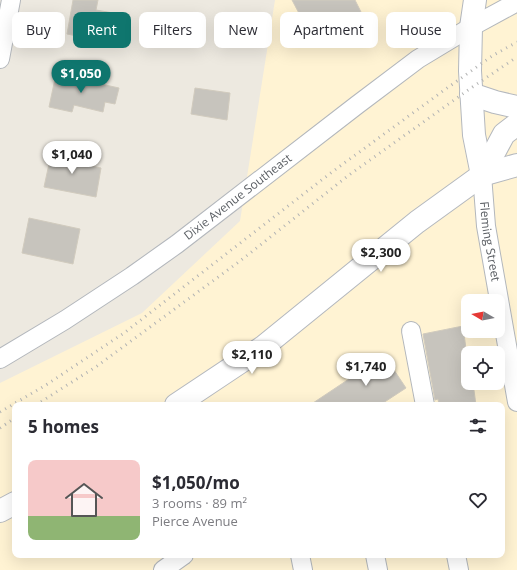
<!DOCTYPE html>
<html lang="en">
<head>
<meta charset="utf-8">
<style>
	:root { --surface:#fff; --page:#f7f7f7; --text:#2b2b33; --muted:#7c7c81; --accent:#0f766e }
	body { margin:0; font-family:"Open Sans",sans-serif; background:var(--page); color:var(--text); height:100vh; display:flex; flex-direction:column; font-size:15px; white-space:nowrap }
	* { box-sizing:border-box; margin:0 }
	p { font-size:13px; color:var(--muted) }
	.icon { flex:none; width:22px; height:22px; fill:none; stroke:currentColor; stroke-width:2; stroke-linecap:round; stroke-linejoin:round }
	.map { position:relative; flex:1; overflow:hidden }
	.details { position:absolute; left:12px; top:402px; width:493px; height:156px; display:flex; flex-direction:column; background:var(--surface); border-radius:8px; box-shadow:0 4px 16px #0002 }
	.details>* { flex:none }
	.hud { position:absolute; left:12px; top:12px; width:493px; height:36px; display:flex; gap:8px }
	.needle { width:26px; rotate:280deg }
	.buttons { position:absolute; left:461px; top:294px; display:grid; gap:8px }
	.buttons a { display:grid; place-items:center; width:44px; height:44px; border-radius:8px; background:var(--surface); box-shadow:0 4px 16px #0002; font-size:20px }
	.price { position:absolute; translate:-50% -34px; padding:0 9px; border-radius:14px; background:#fff; color:#222; font-size:13px; line-height:26px; filter:drop-shadow(0 1px 2px #0008) }
	.price::after { content:''; position:absolute; left:50%; top:24px; width:12px; height:9px; margin-left:-6px; background:inherit; clip-path:polygon(0 0,100% 0,50% 100%) }
	.price.active { background:var(--accent); color:#fff }
	ul { padding:0; list-style:none }
	li { display:flex; align-items:center; gap:12px; height:100px; padding:0 16px }
	li span { display:grid; place-items:center; flex:none; width:112px; height:80px; border-radius:8px; color:#555 }
	li>.icon { margin-inline-start:auto }
	span .icon { width:48px; height:48px; fill:#fffc; stroke-width:1 }
	li b { font-size:17px }
	h2 { display:flex; justify-content:space-between; align-items:center; height:48px; padding:0 16px; font-size:17px }
	.chip { padding:0 14px; border-radius:8px; background:var(--surface); box-shadow:0 4px 16px #0002; font-size:14px; line-height:36px }
	.chip.active { background:var(--accent); color:#fff }
	.map>svg:first-child { display:block }
	.commercial { fill:#fff3d3; fill-rule:evenodd }
	.building { fill:#c7c4bd; stroke:#d1cbbe }
	.lines { fill:none; stroke-linecap:round; stroke-linejoin:round }
	.street-casing { stroke:#b3b7bc; stroke-width:20 }
	.secondary-casing { stroke:#b4b8be; stroke-width:24 }
	.street { stroke:#fff; stroke-width:18 }
	.secondary { stroke:#fff; stroke-width:22 }
	.rail { stroke:#b2b3b3; stroke-width:3; stroke-dasharray:1 5; stroke-linecap:butt }
	.labels { text-anchor:middle; stroke-width:4; stroke-linejoin:round; paint-order:stroke }
	.street-label { font-size:12px; fill:#595d62; stroke:#fff }
</style>
</head>
<body>
<div class="map">
<svg width="517" height="570" viewBox="0 0 517 570">
	<rect width="100%" height="100%" fill="#ede9e0"/>
	<!-- commercial -->
	<path class="commercial" d="M275,0H517V570H0V383L142,313L240,221ZM468,301H498V331H468ZM468,353H498V383H468ZM15,405H502V555H15Z"/>
	<!-- building -->
	<g class="building">
		<polygon points="73,0 98,0 96,10 113,13 107,42 67,34"/>
		<polygon points="292,0 355,0 366,22 340,35 335,26 312,38"/>
		<polygon points="56,74 119,88 115,104 105,102 103,112 74,105 72,112 49,107"/>
		<polygon points="195,88 230,93 227,120 191,114"/>
		<polygon points="52,150 74,155 72,162 101,168 96,197 44,187"/>
		<polygon points="29,218 80,229 73,264 22,253"/>
		<polygon points="463,326 466,349 467,349 468,353 468,383 473,383 476,405 439,405 438,399 435,400 423,334"/>
		<polygon points="384,355 406,388 380,405 310,405 349,379 348,378 364,367 365,368"/>
	</g>
	<g class="lines">
		<!-- street casing -->
		<g class="street-casing">
			<g id="street">
				<polyline points="0,59 11,0"/>
				<path id="s1" d="M482,175L486,226L517,402"/>
				<polyline points="411,331 425,405"/>
				<path id="s2" d="M0,359L65,320L132,276L177,244L357,105L418,59L471,27L517,2"/>
				<polyline points="300,555 303,570"/>
				<polyline points="375,555 378,570"/>
				<polyline points="456,555 459,570"/>
				<polyline points="163,570 184,555"/>
			</g>
		</g>
		<!-- secondary casing -->
		<g class="secondary-casing">
			<g id="secondary">
				<polyline points="475,0 471,27 470,71 474,135 482,175"/>
				<polyline points="471,94 495,102 517,107"/>
				<polyline points="482,175 504,134 517,124"/>
				<polyline points="176,405 263,347 417,222 482,175 517,165"/>
				<polyline points="0,511 15,503"/>
			</g>
		</g>
		<!-- street -->
		<use href="#street" class="street"/>
		<!-- secondary -->
		<use href="#secondary" class="secondary"/>
		<!-- rail -->
		<g class="rail">
			<polyline points="36,405 97,366 240,261 349,175 471,88 517,57"/>
			<polyline points="0,412 46,385 124,333 332,172 443,91 492,56 517,42"/>
			<polyline points="0,428 15,418"/>
		</g>
	</g>
	<g class="labels">
		<!-- street labels -->
		<g class="street-label">
			<text dy="4" stroke="none"><textPath href="#s2" startOffset="288">Dixie Avenue Southeast</textPath></text>
			<text dy="4" stroke="none"><textPath href="#s1" startOffset="67">Fleming Street</textPath></text>
		</g>
	</g>
</svg>
<div class="buttons">
<a><svg class="needle" viewBox="-14 -14 28 28"><path d="M0-13l5 13h-10z" fill="#e53935"/><path d="M0 13l5-13h-10z" fill="#7c7c81"/></svg></a>
<a><svg class="icon" aria-label="locate" viewBox="0 0 24 24"><circle cx="12" cy="12" r="6"/><path d="M12 2v4M12 18v4M2 12h4M18 12h4"/></svg></a>
</div>
<b class="price active" style="left:81px;top:94px">$1,050</b>
<b class="price" style="left:72px;top:175px">$1,040</b>
<b class="price" style="left:381px;top:273px">$2,300</b>
<b class="price" style="left:252px;top:375px">$2,110</b>
<b class="price" style="left:366px;top:387px">$1,740</b>
<div class="hud">
<a class="chip">Buy</a>
<a class="chip active">Rent</a>
<a class="chip">Filters</a>
<a class="chip">New</a>
<a class="chip">Apartment</a>
<a class="chip">House</a>
</div>
<section class="details">
<h2>5 homes<svg class="icon" aria-label="filters" viewBox="0 0 24 24"><path d="M4 7h16M4 17h16"/><circle cx="9" cy="7" r="2"/><circle cx="15" cy="17" r="2"/></svg></h2>
<ul>
<li><span style="background:linear-gradient(#f6c9c9 70%,#8fb573 0)"><svg class="icon" aria-label="home" viewBox="0 0 24 24"><path d="M3 11l9-7 9 7M6 9v11h12V9"/></svg></span><div><b>$1,050/mo</b><p>3 rooms · 89 m²</p><p>Pierce Avenue</p></div><svg class="icon" aria-label="heart" viewBox="0 0 24 24"><path d="M12 20l-8-8c-3-5 5-10 8-4 3-6 11-1 8 4z"/></svg></li>
</ul>
</section>
</div>
</body>
</html>
